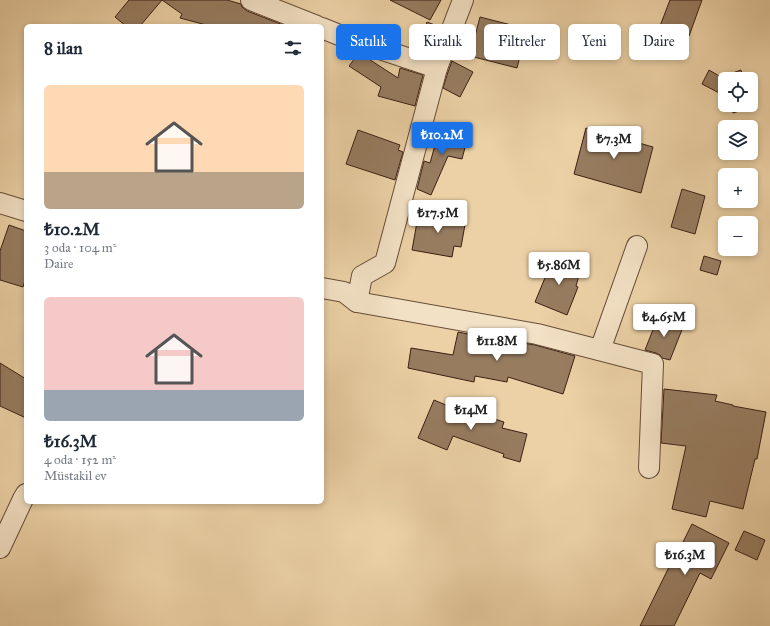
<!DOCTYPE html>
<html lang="tr">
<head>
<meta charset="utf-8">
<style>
	:root { --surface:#fff; --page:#f6f6f7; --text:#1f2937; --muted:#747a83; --accent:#1a73e8 }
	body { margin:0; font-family:"IM FELL Great Primer",serif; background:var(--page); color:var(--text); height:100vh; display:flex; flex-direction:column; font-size:15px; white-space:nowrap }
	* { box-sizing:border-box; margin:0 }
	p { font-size:13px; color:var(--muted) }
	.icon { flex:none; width:22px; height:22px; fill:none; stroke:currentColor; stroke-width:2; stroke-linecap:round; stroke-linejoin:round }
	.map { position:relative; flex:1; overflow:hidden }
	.panel { position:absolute; left:24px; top:24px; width:300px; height:480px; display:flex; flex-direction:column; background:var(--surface); border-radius:6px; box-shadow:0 2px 6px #0003 }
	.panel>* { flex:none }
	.hud { position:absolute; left:336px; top:24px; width:374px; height:36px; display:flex; gap:8px }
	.buttons { position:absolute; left:718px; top:72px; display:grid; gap:8px }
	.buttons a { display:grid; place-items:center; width:40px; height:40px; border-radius:6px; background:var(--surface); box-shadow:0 2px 6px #0003; font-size:20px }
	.price { position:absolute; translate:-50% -34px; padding:0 9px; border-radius:4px; background:#fff; color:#222; font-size:13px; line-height:26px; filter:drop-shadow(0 1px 2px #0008) }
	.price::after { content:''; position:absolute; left:50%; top:24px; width:12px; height:9px; margin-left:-6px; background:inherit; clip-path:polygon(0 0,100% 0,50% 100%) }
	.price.on { background:var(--accent); color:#fff }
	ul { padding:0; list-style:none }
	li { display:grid; align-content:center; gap:8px; height:212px; padding:0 20px }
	li span { display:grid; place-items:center; height:124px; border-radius:6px; color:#555 }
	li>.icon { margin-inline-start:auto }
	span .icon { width:72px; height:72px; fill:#fffc; stroke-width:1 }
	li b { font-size:17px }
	h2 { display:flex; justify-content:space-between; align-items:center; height:48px; padding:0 20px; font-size:17px }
	.chip { padding:0 14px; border-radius:6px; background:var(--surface); box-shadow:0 2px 6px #0003; font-size:14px; line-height:36px }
	.chip.on { background:var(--accent); color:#fff }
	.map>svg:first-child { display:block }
	.building { fill:#977c60; stroke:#3b1f14 }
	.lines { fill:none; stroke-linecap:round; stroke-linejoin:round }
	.minor-casing { stroke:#674c38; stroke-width:22 }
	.minor { stroke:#f3e1c5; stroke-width:20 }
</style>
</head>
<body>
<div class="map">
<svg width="770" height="626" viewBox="0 0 770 626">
	<rect width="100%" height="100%" fill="#ecd1a6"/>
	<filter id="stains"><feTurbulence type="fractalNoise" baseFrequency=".005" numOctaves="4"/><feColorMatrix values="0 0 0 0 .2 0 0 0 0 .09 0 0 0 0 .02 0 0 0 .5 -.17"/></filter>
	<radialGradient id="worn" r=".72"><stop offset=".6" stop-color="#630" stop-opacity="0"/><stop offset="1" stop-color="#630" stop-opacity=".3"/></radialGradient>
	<!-- building -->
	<g class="building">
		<polygon points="129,0 162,0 140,26 126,26 115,17"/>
		<polygon points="162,0 227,0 241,4 242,7 247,11 286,26 210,26 180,18 182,14"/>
		<polygon points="390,0 441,0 430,20"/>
		<polygon points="670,0 702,0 689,36 660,26"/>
		<polygon points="480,17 527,29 517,68 470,56"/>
		<polygon points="427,22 440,27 430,54 417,49"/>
		<polygon points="358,54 364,56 398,78 400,68 423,75 415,106 378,96 381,87 349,66"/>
		<polygon points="452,61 473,72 460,97 443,88 448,72"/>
		<polygon points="709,70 721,77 741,70 743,79 725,79 725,96 702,84"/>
		<polygon points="751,104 752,107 733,113 731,105"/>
		<polygon points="441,124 469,132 462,159 448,156 431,195 417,189 424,161 430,163"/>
		<polygon points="586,128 653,147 641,193 574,174"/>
		<polygon points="358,130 400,145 398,150 403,152 395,180 346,164"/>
		<polygon points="682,189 705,196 695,234 671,227"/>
		<polygon points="419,211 466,219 461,247 454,246 452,257 412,250"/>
		<polygon points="9,225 26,231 26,277 23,287 0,280 0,251"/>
		<polygon points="554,256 581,268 576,286 578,287 567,315 535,302"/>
		<polygon points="704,256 721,261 717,275 700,270"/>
		<polygon points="658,317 683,327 670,360 662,358 660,355 656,353 645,350"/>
		<polygon points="458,332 487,338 487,337 535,345 575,356 563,394 508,377 507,382 475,376 474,382 408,368 411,348 453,355"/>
		<polygon points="0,363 26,379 26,418 0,406"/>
		<polygon points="664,389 717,395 715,401 733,405 733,406 766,412 757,459 755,459 743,509 710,501 706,517 672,509 686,446 661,443"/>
		<polygon points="434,400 474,417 476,413 504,422 502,428 527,434 520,462 503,457 504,454 453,436 447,450 418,438"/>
		<polygon points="692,524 729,543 711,579 700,573 674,626 640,626 669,567 670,568"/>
		<polygon points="744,531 765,540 757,560 735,550"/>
	</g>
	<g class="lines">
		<!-- minor casing -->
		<g class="minor-casing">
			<g id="minor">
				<polyline points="251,0 317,26"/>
				<polyline points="322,28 344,37 437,68"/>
				<polyline points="0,203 26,211"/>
				<polyline points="322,288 344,292 357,302 362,276 385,263 437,68 463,0"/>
				<polyline points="357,302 537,334 653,364 649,468"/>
				<polyline points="600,350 637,246"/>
				<polyline points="0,548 23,499 26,494"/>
			</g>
		</g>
		<!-- minor -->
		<use href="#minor" class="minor"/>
	</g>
	<rect width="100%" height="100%" filter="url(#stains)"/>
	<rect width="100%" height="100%" fill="url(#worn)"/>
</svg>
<div class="buttons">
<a><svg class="icon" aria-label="locate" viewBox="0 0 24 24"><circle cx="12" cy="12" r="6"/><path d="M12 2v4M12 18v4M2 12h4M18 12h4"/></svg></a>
<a><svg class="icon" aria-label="layers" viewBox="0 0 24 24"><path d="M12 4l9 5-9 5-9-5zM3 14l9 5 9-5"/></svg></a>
<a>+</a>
<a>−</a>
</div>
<b class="price on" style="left:442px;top:156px">₺10.2M</b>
<b class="price" style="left:614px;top:160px">₺7.3M</b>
<b class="price" style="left:438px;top:234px">₺17.5M</b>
<b class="price" style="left:559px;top:286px">₺5.86M</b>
<b class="price" style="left:664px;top:338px">₺4.65M</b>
<b class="price" style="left:497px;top:362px">₺11.8M</b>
<b class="price" style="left:471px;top:431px">₺14M</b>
<b class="price" style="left:685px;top:576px">₺16.3M</b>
<div class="hud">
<a class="chip on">Satılık</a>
<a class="chip">Kiralık</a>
<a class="chip">Filtreler</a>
<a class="chip">Yeni</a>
<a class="chip">Daire</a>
</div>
<section class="panel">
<h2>8 ilan<svg class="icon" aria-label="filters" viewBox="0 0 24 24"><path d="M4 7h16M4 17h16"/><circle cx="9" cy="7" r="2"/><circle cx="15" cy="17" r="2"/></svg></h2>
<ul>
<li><span style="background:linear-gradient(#ffd9b3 70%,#b9a48a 0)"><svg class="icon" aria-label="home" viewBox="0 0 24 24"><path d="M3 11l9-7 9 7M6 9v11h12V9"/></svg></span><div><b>₺10.2M</b><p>3 oda · 104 m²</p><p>Daire</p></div></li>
<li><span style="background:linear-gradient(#f6c9c9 75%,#9aa5b1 0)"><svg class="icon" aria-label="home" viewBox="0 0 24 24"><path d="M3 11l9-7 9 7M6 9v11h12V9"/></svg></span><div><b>₺16.3M</b><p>4 oda · 152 m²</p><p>Müstakil ev</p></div></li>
</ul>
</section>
</div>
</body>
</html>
